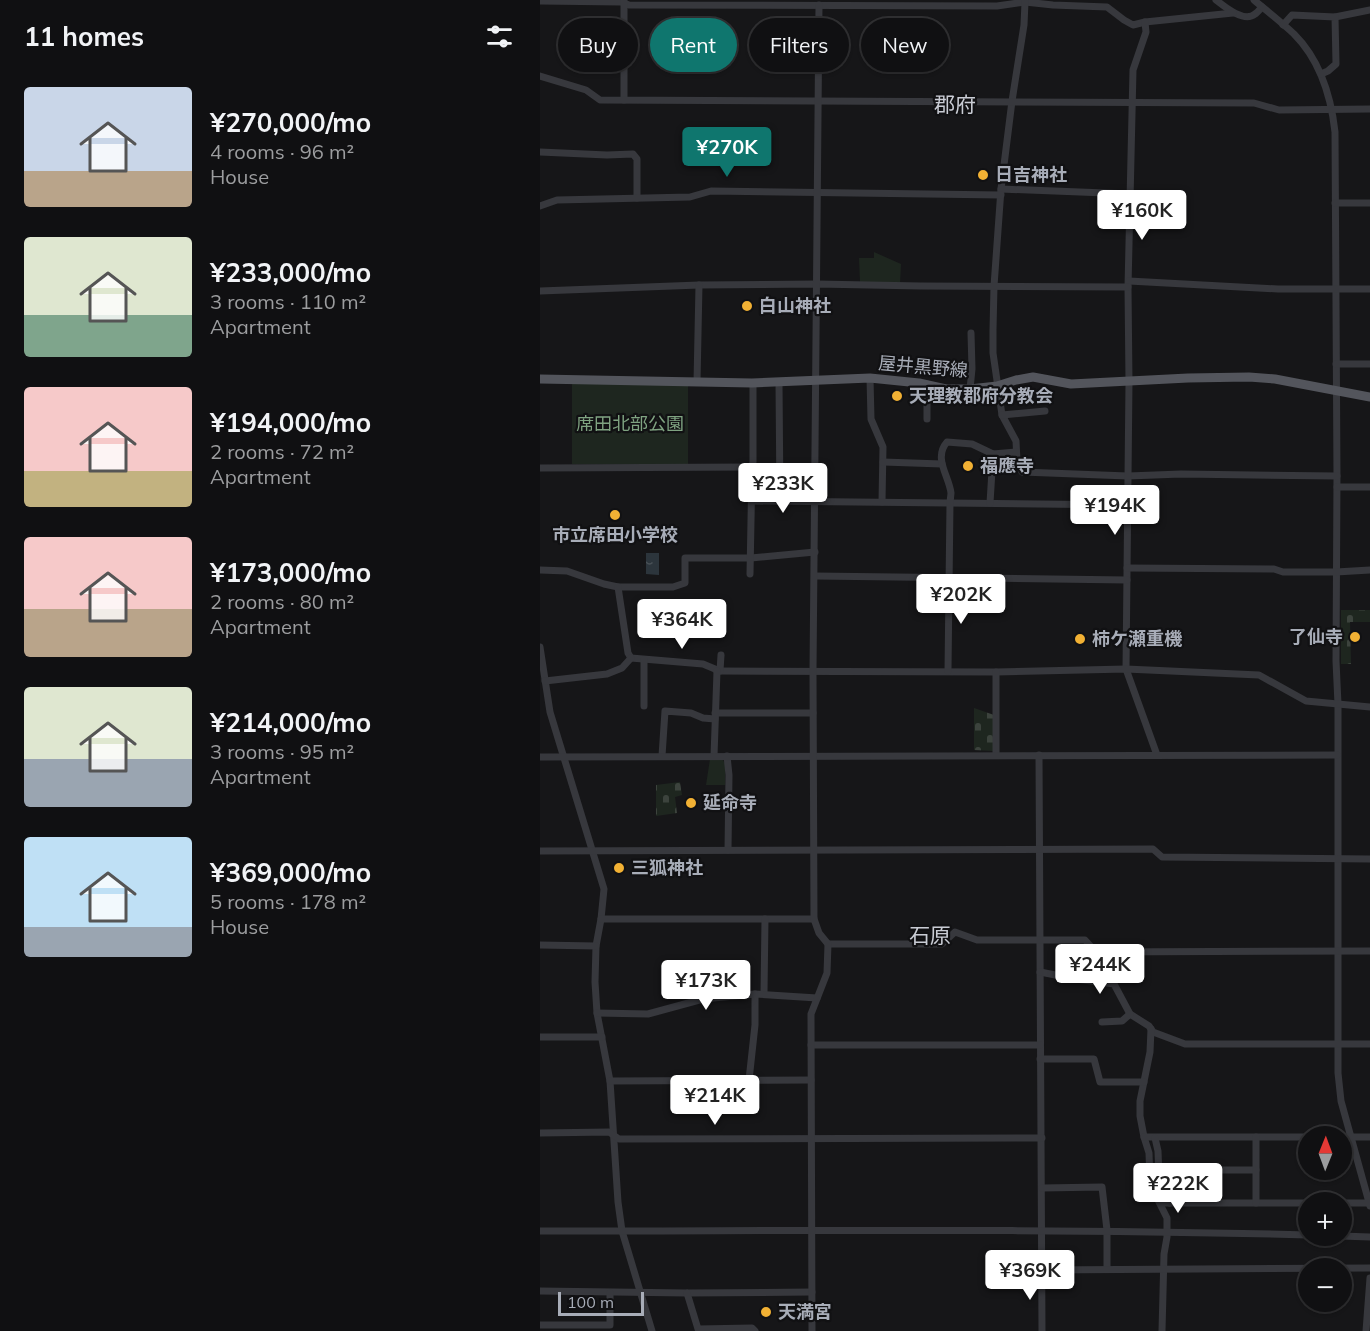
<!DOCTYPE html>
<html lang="en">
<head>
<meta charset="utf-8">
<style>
	:root { --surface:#101012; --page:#19191b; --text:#f1f3f6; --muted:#9c9d9f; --line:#303032; --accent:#0f766e }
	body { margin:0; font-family:Mulish,"Noto Sans JP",sans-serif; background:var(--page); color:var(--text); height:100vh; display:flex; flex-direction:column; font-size:22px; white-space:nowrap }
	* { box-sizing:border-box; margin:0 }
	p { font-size:20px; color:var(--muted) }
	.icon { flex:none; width:33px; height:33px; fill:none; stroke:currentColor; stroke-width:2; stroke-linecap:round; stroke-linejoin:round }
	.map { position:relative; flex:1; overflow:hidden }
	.sheet { display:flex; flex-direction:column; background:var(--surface); width:540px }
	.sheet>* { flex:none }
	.hud { position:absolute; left:18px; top:18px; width:570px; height:54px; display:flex; gap:12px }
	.needle { width:39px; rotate:1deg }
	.tools { position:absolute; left:758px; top:1126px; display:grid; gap:12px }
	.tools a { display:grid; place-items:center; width:54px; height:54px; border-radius:50%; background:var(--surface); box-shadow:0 2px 4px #0004,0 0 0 2px var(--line); font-size:30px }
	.scale { position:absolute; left:18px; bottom:15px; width:86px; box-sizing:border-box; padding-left:6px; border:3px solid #a8adb8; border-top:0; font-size:16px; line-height:21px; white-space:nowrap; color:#a8adb8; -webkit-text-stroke:4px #111113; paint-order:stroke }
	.price { position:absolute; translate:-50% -51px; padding:0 14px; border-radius:6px; background:#fff; color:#222; font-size:20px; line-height:39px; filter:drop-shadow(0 2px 3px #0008) }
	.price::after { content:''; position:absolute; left:50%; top:36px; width:18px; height:14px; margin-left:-9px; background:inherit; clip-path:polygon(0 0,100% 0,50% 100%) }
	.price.on { background:var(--accent); color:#fff }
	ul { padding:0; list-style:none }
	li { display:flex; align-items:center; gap:18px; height:150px; padding:0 24px }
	li span { display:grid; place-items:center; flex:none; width:168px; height:120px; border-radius:6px; color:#555 }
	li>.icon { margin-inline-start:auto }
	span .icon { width:72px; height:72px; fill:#fffc; stroke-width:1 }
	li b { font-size:26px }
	h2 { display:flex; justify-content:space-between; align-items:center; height:72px; padding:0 24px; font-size:26px }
	.chip { padding:0 21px; border-radius:27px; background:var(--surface); box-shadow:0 2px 4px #0004,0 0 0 2px var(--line); font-size:21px; line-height:54px }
	.chip.on { background:var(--accent); color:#fff }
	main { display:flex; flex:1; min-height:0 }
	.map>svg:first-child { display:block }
	.green { fill:#1e261f }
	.cemetery { fill:url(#cemetery-stones) }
	.water { fill:url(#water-ripples) }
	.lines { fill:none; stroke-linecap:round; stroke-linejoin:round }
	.minor { stroke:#37383d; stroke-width:7 }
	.major { stroke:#53555c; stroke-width:9 }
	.poi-dot { fill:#f2b134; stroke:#111113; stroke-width:2 }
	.labels { text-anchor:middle; stroke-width:4.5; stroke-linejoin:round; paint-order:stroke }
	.poi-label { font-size:18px; font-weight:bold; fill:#a8adb8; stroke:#111113; text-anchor:start }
	.street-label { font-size:18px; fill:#a8adb8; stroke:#111113 }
	.park-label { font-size:18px; fill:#7fa381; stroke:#111113 }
	.quarter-label { font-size:21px; fill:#c9ccd4; stroke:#111113 }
</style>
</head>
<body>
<main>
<section class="sheet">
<h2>11 homes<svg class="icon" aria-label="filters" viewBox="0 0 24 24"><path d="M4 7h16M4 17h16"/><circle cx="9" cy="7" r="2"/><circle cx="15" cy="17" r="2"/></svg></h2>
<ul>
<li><span style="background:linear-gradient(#c9d6e8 70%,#b9a48a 0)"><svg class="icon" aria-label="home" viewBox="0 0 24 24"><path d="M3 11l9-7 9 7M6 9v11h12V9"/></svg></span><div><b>¥270,000/mo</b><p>4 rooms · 96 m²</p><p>House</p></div></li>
<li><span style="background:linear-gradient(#dfe7d0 65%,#7fa58c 0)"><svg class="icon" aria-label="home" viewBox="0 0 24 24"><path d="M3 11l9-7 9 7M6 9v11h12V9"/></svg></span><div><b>¥233,000/mo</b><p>3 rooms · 110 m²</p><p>Apartment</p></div></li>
<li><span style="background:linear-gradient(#f6c9c9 70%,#c2b280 0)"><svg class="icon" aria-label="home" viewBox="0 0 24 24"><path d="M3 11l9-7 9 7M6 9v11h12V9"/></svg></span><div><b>¥194,000/mo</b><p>2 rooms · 72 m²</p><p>Apartment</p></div></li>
<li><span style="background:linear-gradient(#f6c9c9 60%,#b9a48a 0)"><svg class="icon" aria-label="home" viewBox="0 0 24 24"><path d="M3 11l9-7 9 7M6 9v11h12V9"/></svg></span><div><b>¥173,000/mo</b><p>2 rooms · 80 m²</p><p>Apartment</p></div></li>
<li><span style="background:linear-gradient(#dfe7d0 60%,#9aa5b1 0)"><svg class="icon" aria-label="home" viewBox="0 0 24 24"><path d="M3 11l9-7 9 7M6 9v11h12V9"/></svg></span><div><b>¥214,000/mo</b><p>3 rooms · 95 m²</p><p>Apartment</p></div></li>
<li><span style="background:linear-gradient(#bfe0f5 75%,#9aa5b1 0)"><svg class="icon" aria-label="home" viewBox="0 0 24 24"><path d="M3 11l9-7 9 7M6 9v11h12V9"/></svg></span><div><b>¥369,000/mo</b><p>5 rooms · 178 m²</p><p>House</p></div></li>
</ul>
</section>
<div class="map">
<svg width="830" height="1331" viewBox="0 0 830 1331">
	<defs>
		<pattern id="cemetery-stones" width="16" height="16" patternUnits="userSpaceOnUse" patternTransform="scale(1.5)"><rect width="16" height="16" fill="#1e261f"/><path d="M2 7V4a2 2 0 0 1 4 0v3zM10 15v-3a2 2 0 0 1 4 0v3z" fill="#3c433d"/></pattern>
		<pattern id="water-ripples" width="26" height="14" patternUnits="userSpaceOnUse" patternTransform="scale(1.5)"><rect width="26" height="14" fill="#2c353c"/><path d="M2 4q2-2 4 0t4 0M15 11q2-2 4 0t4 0" fill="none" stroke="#485056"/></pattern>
	</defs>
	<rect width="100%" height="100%" fill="#161618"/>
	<!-- green -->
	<g class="green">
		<polygon points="334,252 361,264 360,284 320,282 319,258 334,258"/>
		<polygon points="32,383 148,385 148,464 32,464"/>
		<polygon points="170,759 182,759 185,763 185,785 166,785"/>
	</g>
	<!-- cemetery -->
	<g class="cemetery">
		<polygon points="801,610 830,610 830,622 810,622 811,664 801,664"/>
		<polygon points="434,708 454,715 454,751 434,750"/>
		<polygon points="140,782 142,795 135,797 137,813 116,816 116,785"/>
	</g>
	<!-- water -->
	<polygon class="water" points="106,553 119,553 119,575 106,574"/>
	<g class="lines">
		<!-- minor -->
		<g class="minor">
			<path d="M676,0C685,7 704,23 715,14C717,13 721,8 722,7"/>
			<path d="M714,0C727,11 741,22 754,34C780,60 791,96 795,132L797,476L796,661L798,704V1073L801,1101L830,1206"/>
			<polyline points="0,1 81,2 89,5 457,6 485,2 513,5 567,7 584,20 593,25 605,22 693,13"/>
			<polyline points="84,1 84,100"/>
			<polyline points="485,2 484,25 472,101 461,189 454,286 453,330 453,353 462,415 476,441 477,461 482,472 588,476 641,474 797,476"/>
			<polyline points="795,17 830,10"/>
			<polyline points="605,22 606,32 593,70 588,287 589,382 586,669 617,755"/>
			<polyline points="743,25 752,15 795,17 796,64 788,71 781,74"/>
			<polyline points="0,76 46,90 60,100 714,103 739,110 830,109"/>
			<polyline points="0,152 67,155 93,154 97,159 97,198"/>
			<polyline points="461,189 591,194"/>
			<polyline points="795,203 830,203"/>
			<polyline points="0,206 17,200 150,197 171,191 461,195"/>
			<polyline points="589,281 738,289 830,289"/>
			<polyline points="0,291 159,285 277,284 381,286 588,287"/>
			<polyline points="796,364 830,364"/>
			<polyline points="330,378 331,419 343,447 342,502"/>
			<polyline points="157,382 159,285"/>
			<polyline points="239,383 240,502"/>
			<polyline points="387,384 387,419"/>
			<polyline points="430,389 432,369 431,333"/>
			<polyline points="462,415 505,411"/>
			<polyline points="453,454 476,452"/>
			<polyline points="343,462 402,464"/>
			<polyline points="0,468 212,467"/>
			<polyline points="797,487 830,487"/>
			<polyline points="212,501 588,505"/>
			<polyline points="587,568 734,569 743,572 796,572 830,570"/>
			<polyline points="0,570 27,571 64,584 78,587 133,587 145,583 145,558 211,558 275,552"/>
			<polyline points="210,574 212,467 213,462 213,386 212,383"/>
			<polyline points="275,576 587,580"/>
			<polyline points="78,587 88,653 91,658"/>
			<polyline points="0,647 10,712 64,889 61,919 56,946 55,982 57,1013 70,1081 78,1202 82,1231 112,1331"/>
			<polyline points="91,658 163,664 175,669 177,671 180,671 456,672 586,669 719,675 766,701 830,707"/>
			<polyline points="180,671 181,655"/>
			<path d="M408,671L410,503C410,502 411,494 411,493C409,476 393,458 407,442L432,444L453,454L450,503"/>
			<polyline points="456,672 456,755"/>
			<polyline points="5,681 67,674 82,668 91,658"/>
			<polyline points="104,706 104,660"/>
			<polyline points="175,713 273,713"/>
			<polyline points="499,755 502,1331"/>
			<polyline points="122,756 125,711 151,713 163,718 175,719"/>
			<polyline points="174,756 177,671"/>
			<polyline points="187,756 189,775 188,850"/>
			<polyline points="0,757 797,755"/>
			<polyline points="0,851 613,849 622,857 830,859"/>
			<polyline points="61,919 274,919"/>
			<polyline points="288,944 402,944 415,932 437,940 545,940 556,952 830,951"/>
			<polyline points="0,945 56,946"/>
			<polyline points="500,972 536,979 574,984 590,1014 609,1026 613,1032 645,1044 830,1044"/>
			<polyline points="224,993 225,919"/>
			<polyline points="57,1013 108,1014 163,999 215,994 277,998"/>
			<polyline points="562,1022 582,1021 590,1014"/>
			<polyline points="611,1029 610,1052 600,1101 600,1116 604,1137 609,1153 610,1184 627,1218 627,1237 624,1254 622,1331"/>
			<polyline points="0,1037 62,1037"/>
			<polyline points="271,1045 500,1045"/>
			<polyline points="500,1059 554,1059 560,1082 604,1082"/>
			<polyline points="209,1080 215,1025 215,994"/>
			<polyline points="70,1081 271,1080"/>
			<polyline points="0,1133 69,1132 79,1139 502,1138"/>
			<polyline points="604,1137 830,1137"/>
			<polyline points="615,1138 618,1151 619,1178 630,1203"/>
			<polyline points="619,1170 716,1170"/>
			<polyline points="502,1188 562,1187 567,1230 567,1269"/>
			<polyline points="620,1203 830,1203"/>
			<polyline points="716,1203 716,1137"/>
			<path d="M0,1231C256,1231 512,1228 768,1235"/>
			<polyline points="801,1236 830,1237"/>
			<polyline points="502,1270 830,1268"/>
			<polyline points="0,1291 147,1293 272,1292"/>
			<polyline points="147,1293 158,1329 212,1328 215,1331"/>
			<polyline points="0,1325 70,1325 70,1293"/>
			<polyline points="272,1331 271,1014 287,973 288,944 279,933 274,919 273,671 279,5"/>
			<polyline points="826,1331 830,1278"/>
		</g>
		<!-- major -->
		<polyline class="major" points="0,379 212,383 330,378 379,383 406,389 430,389 457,386 476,380 493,377 531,384 648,378 709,377 735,379 830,397"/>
	</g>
	<!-- markers -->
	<g class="poi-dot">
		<circle cx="443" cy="175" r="6"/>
		<circle cx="207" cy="306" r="6"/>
		<circle cx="357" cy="396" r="6"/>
		<circle cx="428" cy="466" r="6"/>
		<circle cx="75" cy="515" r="6"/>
		<circle cx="815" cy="637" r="6"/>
		<circle cx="540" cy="639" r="6"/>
		<circle cx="151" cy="803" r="6"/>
		<circle cx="79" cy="868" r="6"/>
		<circle cx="226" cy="1312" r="6"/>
	</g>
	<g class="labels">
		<!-- poi labels -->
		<g class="poi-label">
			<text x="455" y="181">日吉神社</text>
			<text x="219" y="312">白山神社</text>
			<text x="369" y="402">天理教郡府分教会</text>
			<text x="440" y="472">福應寺</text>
			<text x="75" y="541" text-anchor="middle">市立席田小学校</text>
			<text x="803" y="643" text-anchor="end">了仙寺</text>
			<text x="552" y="645">柿ケ瀬重機</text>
			<text x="163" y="809">延命寺</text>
			<text x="91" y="874">三狐神社</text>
			<text x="238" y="1318">天満宮</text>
		</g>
		<!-- street labels -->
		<g class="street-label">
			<text transform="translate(383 367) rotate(5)" y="6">屋井黒野線</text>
		</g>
		<!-- park labels -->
		<g class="park-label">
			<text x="90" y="430">席田北部公園</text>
		</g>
		<!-- quarter labels -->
		<g class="quarter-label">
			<text x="415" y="112">郡府</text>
			<text x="390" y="943">石原</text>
		</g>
	</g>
</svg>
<div class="tools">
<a><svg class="needle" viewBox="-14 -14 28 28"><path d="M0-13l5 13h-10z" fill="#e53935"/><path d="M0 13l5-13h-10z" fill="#9c9d9f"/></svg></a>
<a>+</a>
<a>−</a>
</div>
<div class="scale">100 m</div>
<b class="price on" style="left:187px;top:178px">¥270K</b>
<b class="price" style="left:602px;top:241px">¥160K</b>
<b class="price" style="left:243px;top:514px">¥233K</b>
<b class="price" style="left:575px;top:536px">¥194K</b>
<b class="price" style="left:421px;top:625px">¥202K</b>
<b class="price" style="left:142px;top:650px">¥364K</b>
<b class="price" style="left:560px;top:995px">¥244K</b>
<b class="price" style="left:166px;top:1011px">¥173K</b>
<b class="price" style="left:175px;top:1126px">¥214K</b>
<b class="price" style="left:638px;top:1214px">¥222K</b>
<b class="price" style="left:490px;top:1301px">¥369K</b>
<div class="hud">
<a class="chip">Buy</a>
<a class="chip on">Rent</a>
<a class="chip">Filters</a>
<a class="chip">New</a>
</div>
</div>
</main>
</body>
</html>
